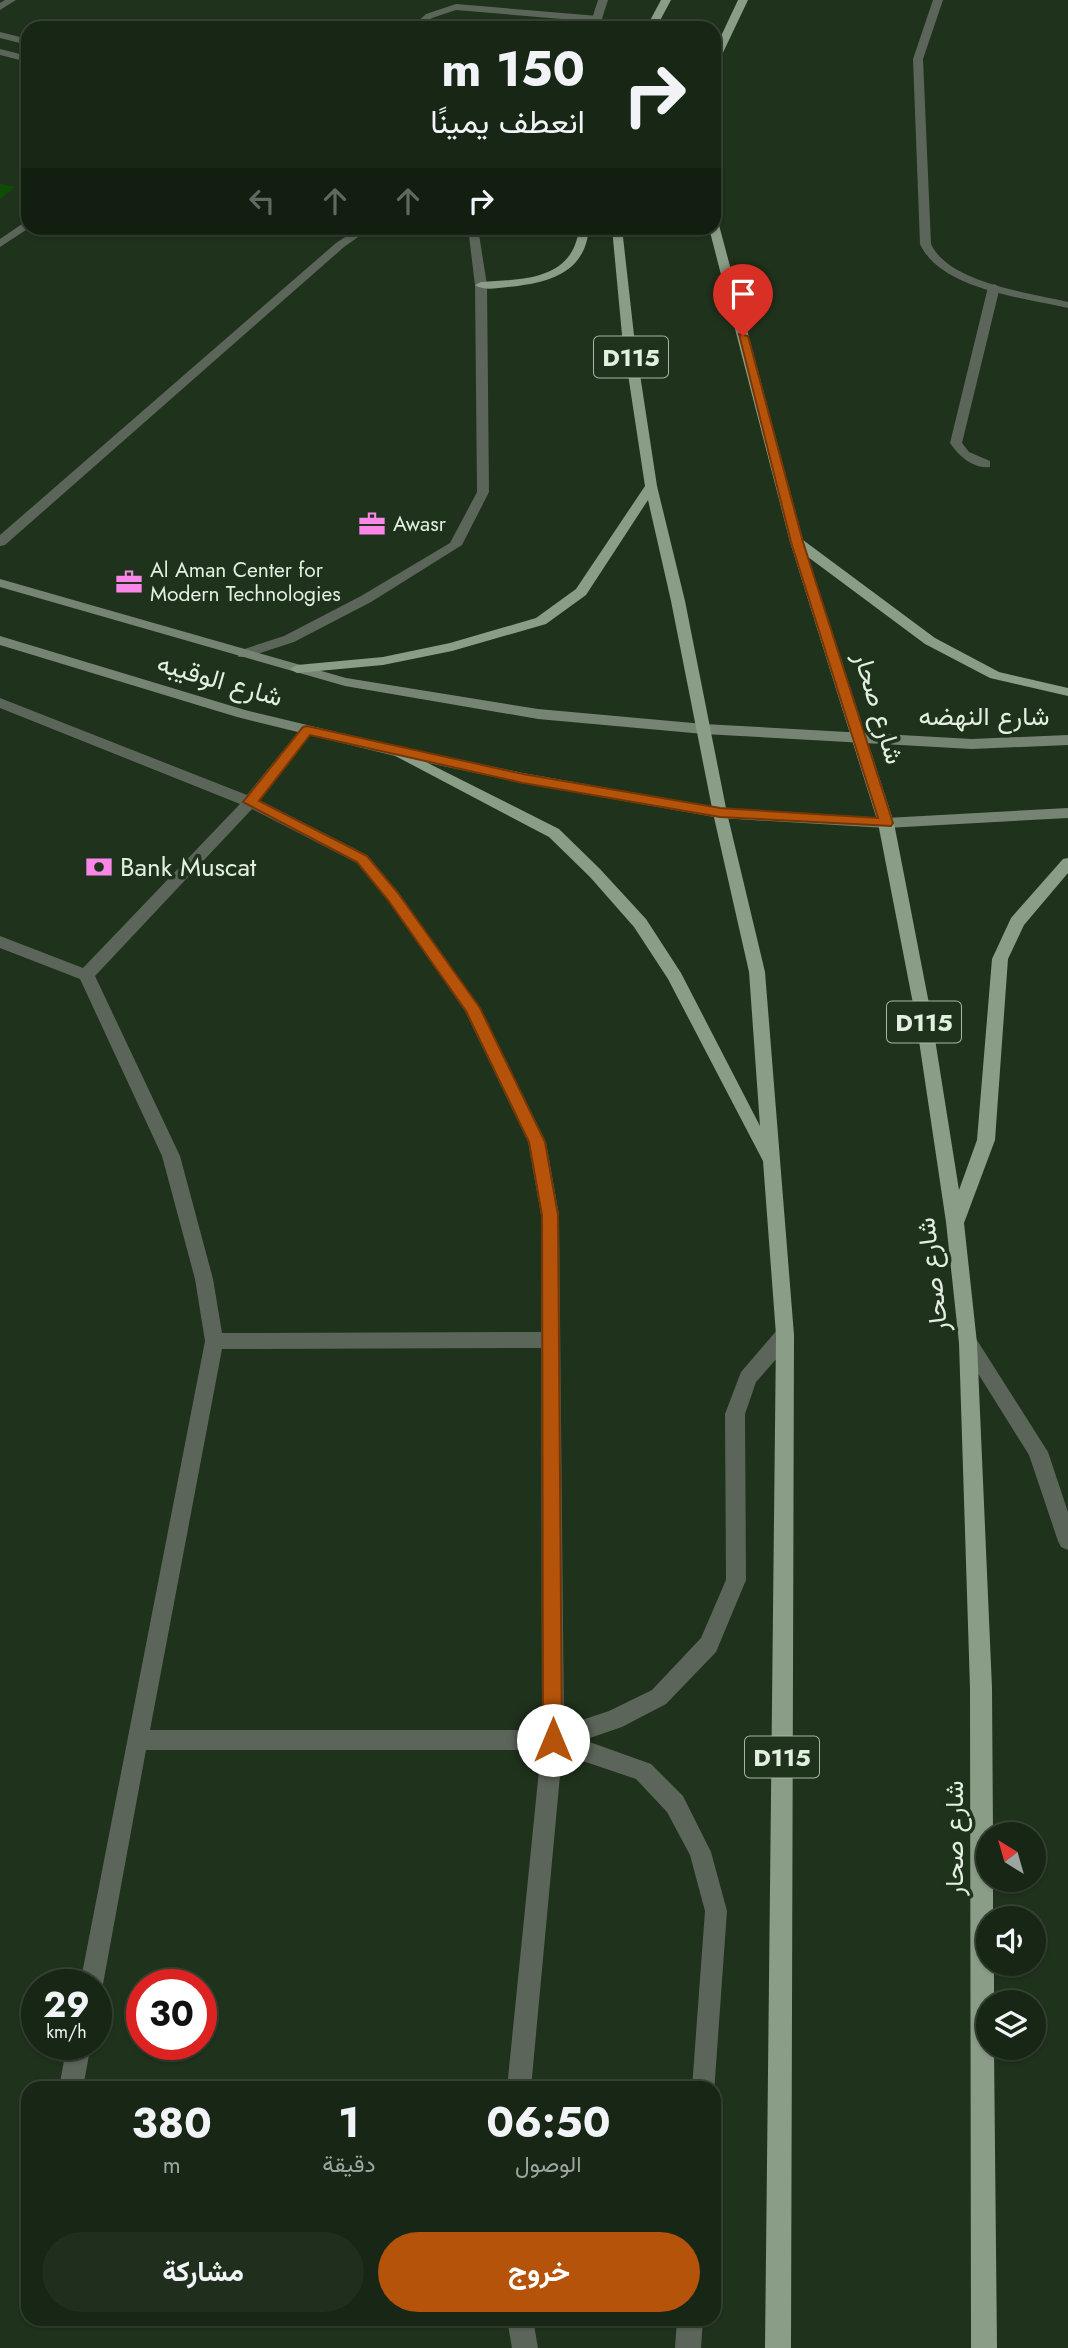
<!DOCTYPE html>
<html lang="ar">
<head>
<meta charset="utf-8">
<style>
  :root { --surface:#172615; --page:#202e1e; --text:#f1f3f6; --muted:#9ea5a0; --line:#364334; --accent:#b45309 }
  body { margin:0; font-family:Jost,Vazirmatn,sans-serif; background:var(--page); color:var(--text); direction:rtl; height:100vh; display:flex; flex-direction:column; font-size:26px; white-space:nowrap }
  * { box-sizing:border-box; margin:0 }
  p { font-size:23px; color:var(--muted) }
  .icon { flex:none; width:38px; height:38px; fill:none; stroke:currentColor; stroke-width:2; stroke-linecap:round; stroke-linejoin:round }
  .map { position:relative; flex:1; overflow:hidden; direction:ltr }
  .details { position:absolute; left:21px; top:2081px; width:700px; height:245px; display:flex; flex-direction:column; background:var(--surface); border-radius:21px; box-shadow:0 2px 5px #0004,0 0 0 2px var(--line); direction:rtl }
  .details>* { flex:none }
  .hud { position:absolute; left:21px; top:21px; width:700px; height:214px; border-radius:21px; box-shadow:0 2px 5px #0004,0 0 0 2px var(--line); direction:rtl; background:#172615; color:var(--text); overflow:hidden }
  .needle { width:46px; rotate:323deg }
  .controls { position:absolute; left:976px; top:1822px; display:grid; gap:14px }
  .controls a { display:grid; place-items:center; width:70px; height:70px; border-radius:50%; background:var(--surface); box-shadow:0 2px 5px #0004,0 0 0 2px var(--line); font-size:35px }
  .speed { position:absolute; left:21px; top:1969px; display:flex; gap:14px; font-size:35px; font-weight:700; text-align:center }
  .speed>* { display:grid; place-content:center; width:91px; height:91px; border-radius:50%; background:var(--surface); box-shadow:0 2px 5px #0004,0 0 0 2px var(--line); line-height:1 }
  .speed small { font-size:18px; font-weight:400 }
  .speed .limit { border:10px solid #d22; background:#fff; color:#111 }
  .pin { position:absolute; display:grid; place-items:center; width:60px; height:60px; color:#fff; margin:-72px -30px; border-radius:50% 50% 50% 0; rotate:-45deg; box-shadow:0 0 7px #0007 }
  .pin .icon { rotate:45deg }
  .me { position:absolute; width:77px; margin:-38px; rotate:0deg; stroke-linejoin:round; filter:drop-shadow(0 0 5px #0008) }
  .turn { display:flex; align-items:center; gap:24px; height:147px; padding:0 21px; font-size:32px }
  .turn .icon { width:91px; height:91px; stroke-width:2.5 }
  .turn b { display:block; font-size:49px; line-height:60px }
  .lanes { display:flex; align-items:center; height:66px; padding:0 21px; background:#0003; justify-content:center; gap:35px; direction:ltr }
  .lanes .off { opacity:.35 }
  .eta { display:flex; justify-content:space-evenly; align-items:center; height:119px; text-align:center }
  .eta b { font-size:42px; font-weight:700; line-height:49px }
  .button { display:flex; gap:14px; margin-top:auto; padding:14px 21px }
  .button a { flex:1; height:80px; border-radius:42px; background:var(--accent); color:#fff; font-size:28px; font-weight:700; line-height:80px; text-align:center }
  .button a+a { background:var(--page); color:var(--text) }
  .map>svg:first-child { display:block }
</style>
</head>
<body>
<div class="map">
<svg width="1068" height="2348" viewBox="0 0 1068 2348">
  <rect width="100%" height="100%" fill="#1f321c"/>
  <polygon fill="#114c04" points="0,184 15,187 0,199"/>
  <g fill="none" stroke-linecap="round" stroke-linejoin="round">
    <g fill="#5c655a" fill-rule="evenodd">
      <polygon points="5,0 16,0 0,10 0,3"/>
      <polygon points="456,4 598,16 603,19 598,22 456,10 432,18 421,28 411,28 426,14"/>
      <polygon points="0,32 28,39 28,45 0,38"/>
      <path d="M994 284 1000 287 962 443 969 452 990 461V467C973 469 959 456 950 443L988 287Z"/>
      <polygon points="968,1335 975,1337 1048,1452 1068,1512 1068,1550 1061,1547 1058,1541 1029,1455 959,1343 961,1337"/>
    </g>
    <g fill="#5c655a" fill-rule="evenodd">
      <polygon points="598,0 608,0 599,28 589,28"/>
      <path d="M933 0H943L923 59 931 244C949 283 1030 293 1068 302V308C1024 298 940 289 920 244L913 59Z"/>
      <polygon points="0,49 28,56 28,62 0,55"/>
      <polygon points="28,220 29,228 0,247 0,239"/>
      <polygon points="359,228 371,228 344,247 5,545 0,546 0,535 336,243"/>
      <polygon points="468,228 478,228 487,285 489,492 462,545 371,602 294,642 248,657 238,657 238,651 284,636 361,596 450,543 477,492 475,285"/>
      <path d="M0 698 247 795 302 727H312L314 730 312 733 259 800 367 855 398 892 480 1008 546 1142 559 1215 564 1726 609 1711 652 1690 701 1638 726 1580 725 1414 741 1372 778 1329 785 1327 792 1329 794 1335 792 1341 756 1382 745 1414 746 1580 716 1652 666 1704 622 1727 584 1740 651 1764 683 1796 711 1852 727 1911 714 2093V2088H692L705 1911 690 1855 667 1812 636 1779 562 1754 531 2088H507L541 1750H146L103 1984 96 1993V1984H80L205 1341 195 1279 162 1156 80 979 0 948V936L83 968 240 804 0 708ZM252 809 357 863 388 900 465 1011 528 1142 541 1215V1332L222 1333 213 1279 180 1156 95 976ZM541 1348 542 1730H150L222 1349Z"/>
      <polygon points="67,2044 91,2044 83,2088 59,2088"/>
      <polygon points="507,2319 533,2319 538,2348 512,2348"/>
      <polygon points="677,2319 703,2319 701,2348 675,2348"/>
    </g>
    <g fill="#768573" fill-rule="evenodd">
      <polygon points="0,579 346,678 538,709 704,724 972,739 1068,735 1068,745 972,749 704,734 538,719 345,686 0,587"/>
      <polygon points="0,636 245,710 391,745 523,773 720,808 886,818 1068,808 1068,818 886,828 720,818 523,783 391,755 237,717 0,645"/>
    </g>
    <g fill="#8a9d87" fill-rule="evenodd">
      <polygon points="661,0 671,0 656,28 646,28"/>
      <polygon points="738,0 748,0 719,61 714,64 714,51"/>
      <polygon points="714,222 719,225 803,540 935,638 999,672 1068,688 1068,696 990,678 925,644 808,557 894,823 931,1014 959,1190 977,1140 992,959 1011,918 1063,859 1068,858 1068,873 1024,925 1008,959 995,1140 964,1223 977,1343 992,1688 993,1834 989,1834 989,1880 993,1880 993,1918 989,1918 989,1964 994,1964 994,2002 989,2002 989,2048 994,2048 997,2348 971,2348 970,1688 959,1343 946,1222 915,1014 878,823 790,542 709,228 714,228"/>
      <path d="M579 228H589C585 274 548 283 508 287 497 288 483 291 475 285L481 282C523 279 573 281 579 228Z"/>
      <polygon points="612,228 622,228 634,335 657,486 685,601 727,813 765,972 794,1335 791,2348 765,2348 776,1335 763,1161 668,979 634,927 590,877 549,837 384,750 386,747 396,747 559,829 600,869 646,919 681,973 760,1126 749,972 713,813 671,601 648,500 586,595 546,624 452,651 383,665 297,673 290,669 297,665 383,657 450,643 536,618 576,589 645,486 622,335"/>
    </g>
  </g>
  <polygon fill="#b45309" stroke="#753606" stroke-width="2" points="739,334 748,336 803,542 893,823 891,826 720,817 523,783 310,735 259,801 367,856 398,893 480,1008 545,1142 558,1215 562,1740 560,1747 553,1750 546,1747 543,1740 542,1215 529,1142 466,1011 388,900 357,862 243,802 303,727 307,726 523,774 720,808 878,818 791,542"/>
  <defs>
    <symbol id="office-bare" viewBox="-9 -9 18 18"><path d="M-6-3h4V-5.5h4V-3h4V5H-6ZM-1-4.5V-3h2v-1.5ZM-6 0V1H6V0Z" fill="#fa87e8" stroke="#1f321c" stroke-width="2.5" paint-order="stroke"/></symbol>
    <symbol id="bank-bare" viewBox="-9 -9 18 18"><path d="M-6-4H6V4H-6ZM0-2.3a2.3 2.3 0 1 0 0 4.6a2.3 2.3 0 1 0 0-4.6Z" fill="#fa87e8" stroke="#1f321c" stroke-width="2.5" paint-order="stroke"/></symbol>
  </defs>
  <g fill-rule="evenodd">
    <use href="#office-bare" x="353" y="505" width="38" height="38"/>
    <use href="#office-bare" x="110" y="563" width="38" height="38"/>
    <use href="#bank-bare" x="80" y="848" width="38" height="38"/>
  </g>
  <g text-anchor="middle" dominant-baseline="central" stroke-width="7" stroke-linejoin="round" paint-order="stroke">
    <g font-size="21" fill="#e3efe1" stroke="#1f321c" text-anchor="start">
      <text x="393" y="524">Awasr</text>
      <text x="150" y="570">Al Aman Center for<tspan x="150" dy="24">Modern Technologies</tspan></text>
    </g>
    <g fill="#1f321c" stroke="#a8b6a6" stroke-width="2">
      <rect x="594" y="336.5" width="74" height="41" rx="5"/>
      <rect x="887" y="1001.5" width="74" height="41" rx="5"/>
      <rect x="745" y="1736.5" width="74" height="41" rx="5"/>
    </g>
    <g font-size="24" font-weight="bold" fill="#e3efe1">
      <text x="631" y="357">D115</text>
      <text x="924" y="1022">D115</text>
      <text x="782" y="1757">D115</text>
    </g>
    <g font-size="26" fill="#e3efe1" stroke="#1f321c">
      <text transform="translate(220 680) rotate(16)">شارع الوقيبه</text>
      <text transform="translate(879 708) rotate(73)">شارع صحار</text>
      <text x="984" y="716">شارع النهضه</text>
      <text transform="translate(932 1275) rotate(-97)">شارع صحار</text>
      <text transform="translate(954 1838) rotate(-90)">شارع صحار</text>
    </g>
    <g font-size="26" fill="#e3efe1" stroke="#1f321c" text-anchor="start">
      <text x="120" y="867">Bank Muscat</text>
    </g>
  </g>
</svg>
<div class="controls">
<a><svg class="needle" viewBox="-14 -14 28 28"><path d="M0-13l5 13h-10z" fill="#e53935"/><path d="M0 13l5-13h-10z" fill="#9ea5a0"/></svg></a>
<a><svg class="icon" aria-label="sound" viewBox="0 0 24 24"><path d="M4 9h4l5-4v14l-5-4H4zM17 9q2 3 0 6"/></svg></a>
<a><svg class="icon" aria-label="layers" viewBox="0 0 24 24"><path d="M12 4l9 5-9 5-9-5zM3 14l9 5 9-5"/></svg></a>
</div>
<div class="speed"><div>29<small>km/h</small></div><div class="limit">30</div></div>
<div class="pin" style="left:743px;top:336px;background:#d93025"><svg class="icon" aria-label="arrive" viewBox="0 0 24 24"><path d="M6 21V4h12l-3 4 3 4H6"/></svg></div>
<svg class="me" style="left:553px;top:1740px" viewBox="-20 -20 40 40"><circle r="19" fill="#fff"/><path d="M0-13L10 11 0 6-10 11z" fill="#b45309"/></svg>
<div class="hud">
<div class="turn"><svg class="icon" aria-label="right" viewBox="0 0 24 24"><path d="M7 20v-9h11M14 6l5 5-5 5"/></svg><div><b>150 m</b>انعطف يمينًا</div></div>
<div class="lanes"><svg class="icon off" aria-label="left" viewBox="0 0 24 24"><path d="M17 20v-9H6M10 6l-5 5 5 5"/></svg><svg class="icon off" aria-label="ahead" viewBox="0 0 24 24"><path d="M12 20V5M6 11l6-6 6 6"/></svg><svg class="icon off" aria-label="ahead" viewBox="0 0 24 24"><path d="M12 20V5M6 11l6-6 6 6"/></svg><svg class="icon" aria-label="right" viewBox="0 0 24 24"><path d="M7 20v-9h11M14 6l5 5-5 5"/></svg></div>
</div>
<section class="details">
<div class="eta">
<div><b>06:50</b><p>الوصول</p></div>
<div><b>1</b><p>دقيقة</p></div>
<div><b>380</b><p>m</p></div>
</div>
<div class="button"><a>خروج</a><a>مشاركة</a></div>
</section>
</div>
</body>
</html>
